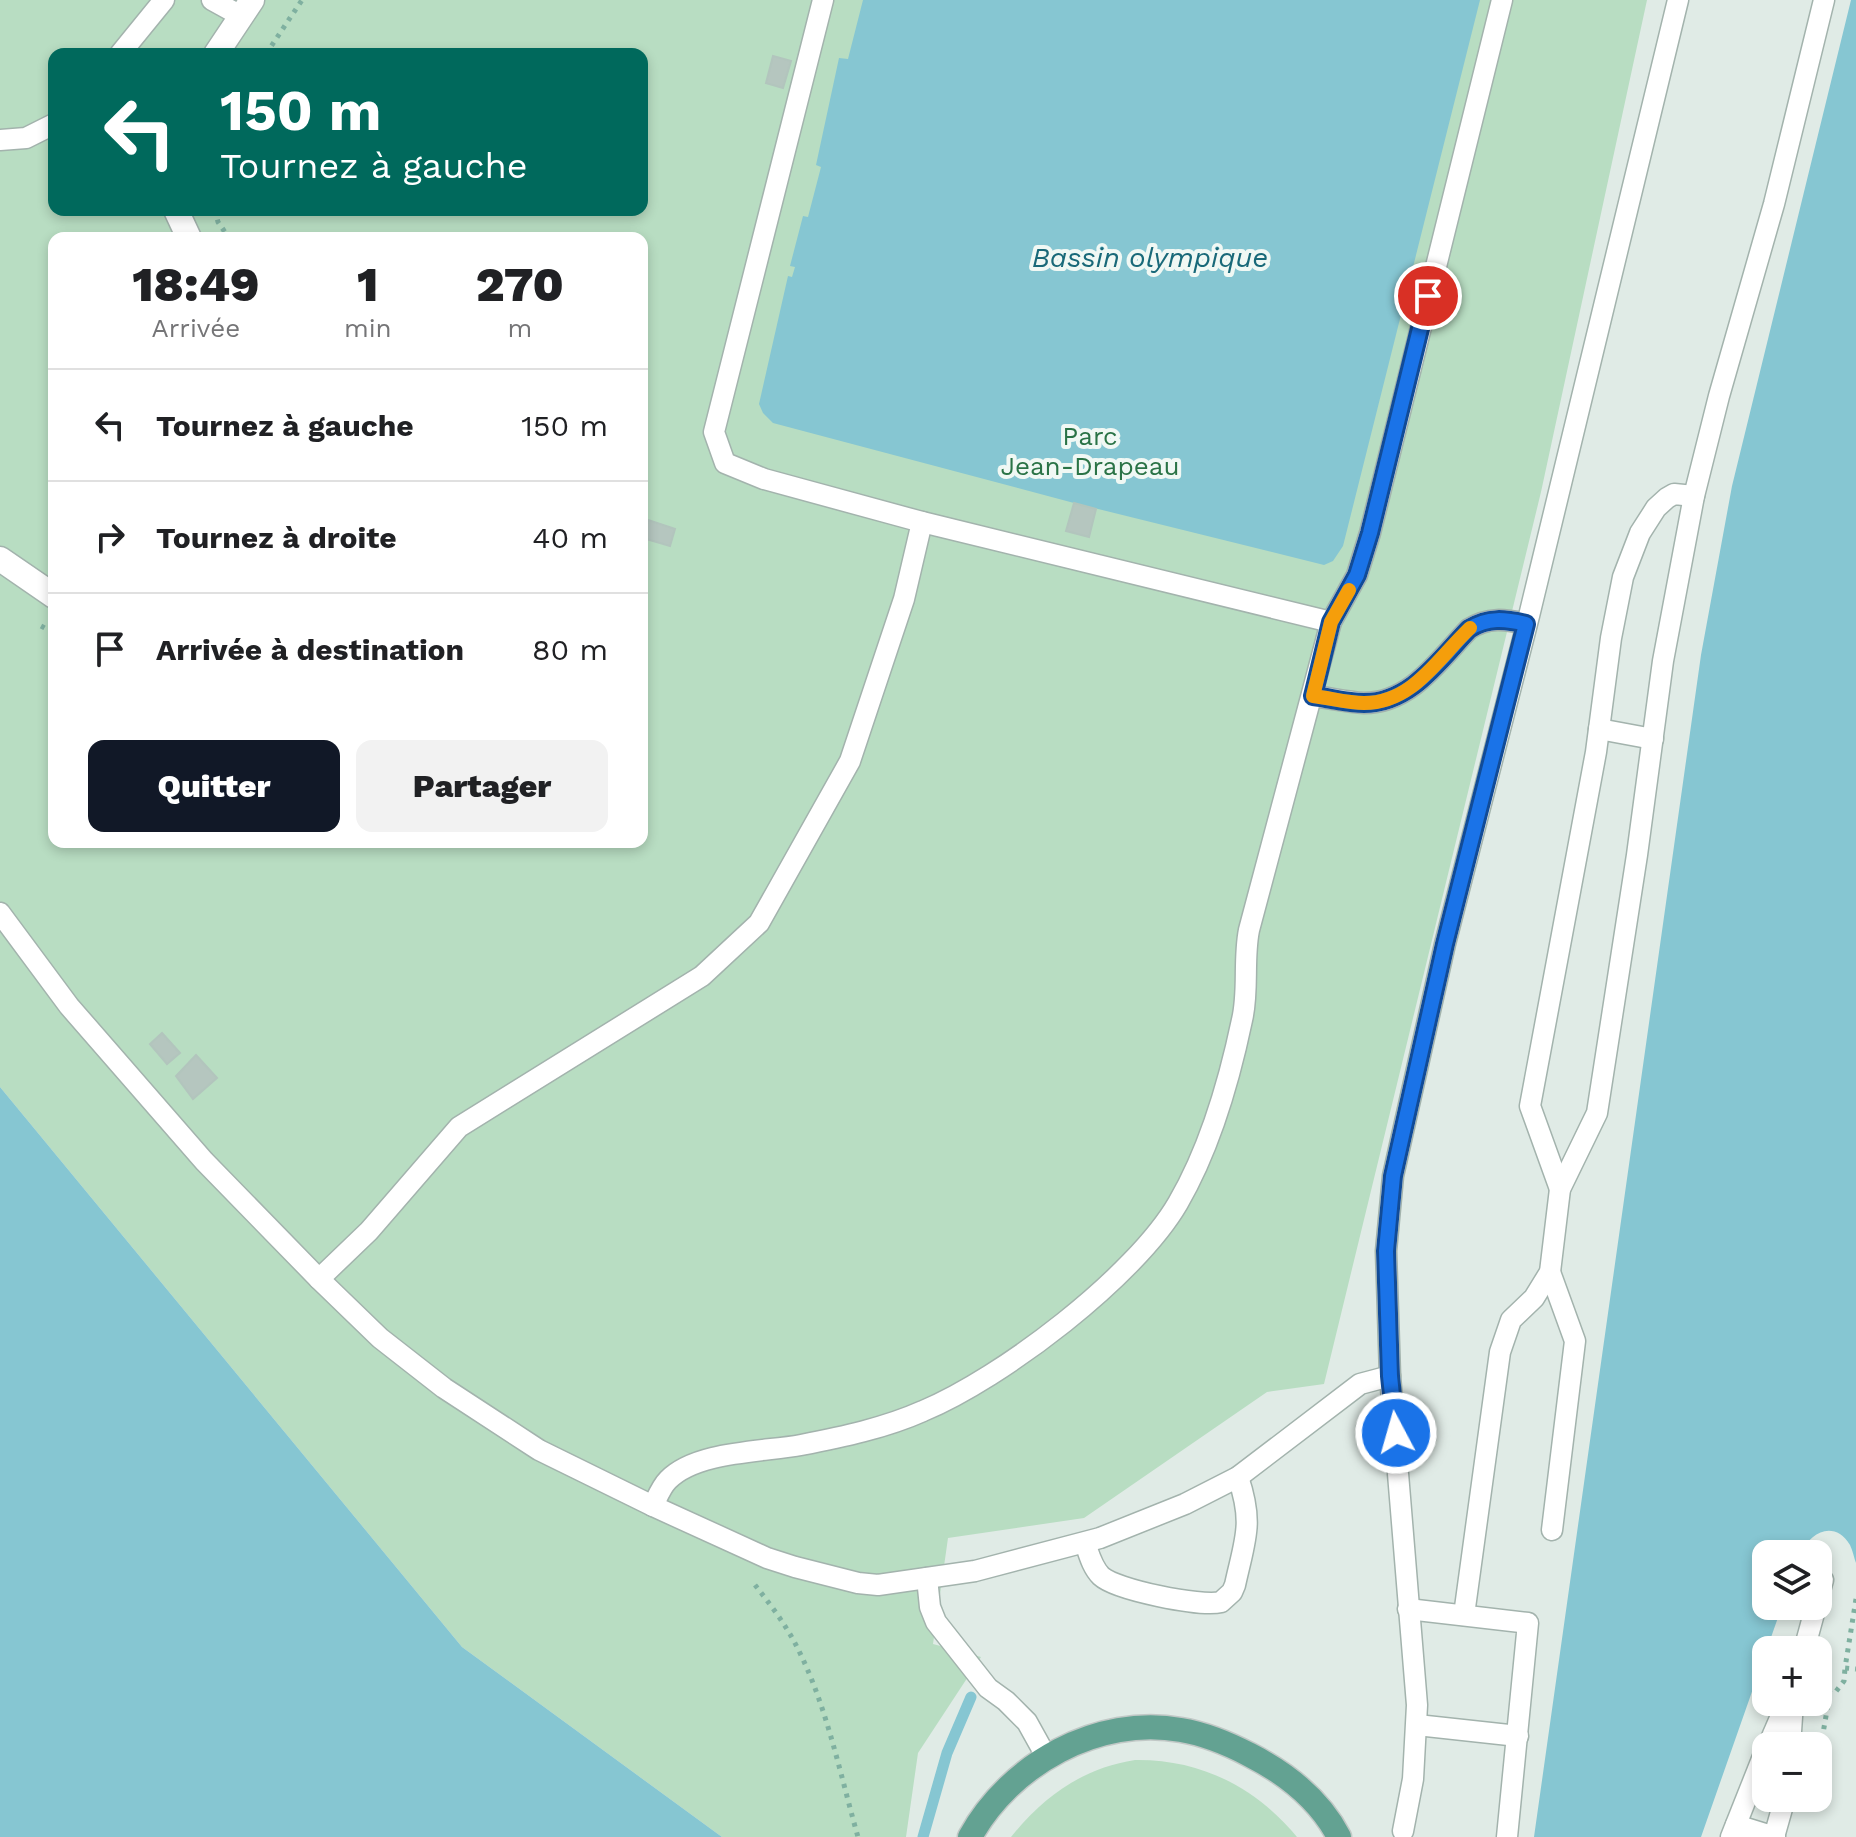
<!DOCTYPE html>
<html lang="fr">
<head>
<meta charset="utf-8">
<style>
  :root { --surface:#fff; --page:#f2f2f2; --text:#202124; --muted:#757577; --line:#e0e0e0; --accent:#111827 }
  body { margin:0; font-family:"Work Sans",sans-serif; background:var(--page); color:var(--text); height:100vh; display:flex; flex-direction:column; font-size:30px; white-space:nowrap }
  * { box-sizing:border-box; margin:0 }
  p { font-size:26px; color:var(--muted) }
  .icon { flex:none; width:44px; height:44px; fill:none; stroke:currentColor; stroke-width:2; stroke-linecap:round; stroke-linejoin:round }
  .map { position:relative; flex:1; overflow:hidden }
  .sheet { position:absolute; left:48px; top:232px; width:600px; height:616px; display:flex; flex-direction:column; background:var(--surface); border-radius:16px; box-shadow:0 4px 12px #0003 }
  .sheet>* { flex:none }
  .banner { position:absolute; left:48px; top:48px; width:600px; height:168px; border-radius:16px; box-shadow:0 4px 12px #0003; background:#00695c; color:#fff; overflow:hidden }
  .buttons { position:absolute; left:1752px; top:1540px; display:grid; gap:16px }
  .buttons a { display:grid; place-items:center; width:80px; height:80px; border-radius:16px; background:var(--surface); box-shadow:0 4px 12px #0003; font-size:40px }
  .pin { position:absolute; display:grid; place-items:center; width:68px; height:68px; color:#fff; margin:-34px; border:4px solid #fff; border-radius:50%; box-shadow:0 2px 8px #0007 }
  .me { position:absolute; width:88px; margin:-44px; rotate:354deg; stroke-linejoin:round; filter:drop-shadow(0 0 6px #0008) }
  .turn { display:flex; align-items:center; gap:28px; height:168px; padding:0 40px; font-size:36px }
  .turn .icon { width:104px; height:104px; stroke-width:2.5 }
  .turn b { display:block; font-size:56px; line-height:68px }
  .eta { display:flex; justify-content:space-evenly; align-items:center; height:136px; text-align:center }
  .eta b { font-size:48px; font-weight:800; line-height:56px }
  .action { display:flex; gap:16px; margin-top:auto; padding:16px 40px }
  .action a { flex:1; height:92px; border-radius:16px; background:var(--accent); color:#fff; font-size:32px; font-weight:800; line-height:92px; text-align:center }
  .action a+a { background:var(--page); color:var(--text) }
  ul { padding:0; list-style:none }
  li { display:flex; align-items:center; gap:24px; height:112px; padding:0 40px; border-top:2px solid var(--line) }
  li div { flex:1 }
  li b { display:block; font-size:30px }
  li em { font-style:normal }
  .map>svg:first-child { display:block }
</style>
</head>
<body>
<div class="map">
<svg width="1856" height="1837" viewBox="0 0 1856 1837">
  <rect width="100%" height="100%" fill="#e0ebe6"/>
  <g fill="#b8ddc2" fill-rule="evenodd">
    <path d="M0 0H1647L1541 492 1324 1384 1267 1392 1084 1518 948 1538 933 1644 981 1657 918 1753 906 1837H722L462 1647 0 1087ZM54 54H642V210H54ZM54 238H642V842H54Z"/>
    <path d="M1135 1760C1200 1759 1256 1787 1297 1837H1011C1044 1796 1083 1768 1135 1760Z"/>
  </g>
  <g fill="#86c6d2">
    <polygon points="863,0 1480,0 1343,546 1333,561 1324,565 1074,503 773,423 763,413 759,404 788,276 792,277 795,267 790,266 803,216 808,217 821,167 816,165 839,58 848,59"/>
    <path d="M1851 0H1856V1563C1854 1558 1853 1551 1850 1545 1835 1520 1810 1531 1801 1554H1766V1606H1782L1701 1837H1534L1701 655 1732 486Z"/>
    <polygon points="0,1087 462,1647 722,1837 0,1837"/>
  </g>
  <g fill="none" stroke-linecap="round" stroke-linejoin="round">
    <polyline stroke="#86c6d2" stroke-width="11" points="923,1837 947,1753 971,1697"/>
  </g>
  <g fill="#b5c6bf" stroke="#b2c5bd" stroke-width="2">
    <polygon points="773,56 791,61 783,88 766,83"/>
    <polygon points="1074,503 1096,509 1089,537 1066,531"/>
    <polygon points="648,520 675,529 670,546 643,538"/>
    <polygon points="162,1033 180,1053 167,1064 150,1044"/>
    <polygon points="196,1055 217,1078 193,1099 176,1076"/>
  </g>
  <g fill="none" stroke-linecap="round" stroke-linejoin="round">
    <defs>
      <g id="lane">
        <polyline points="212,0 241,16"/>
        <polyline points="823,0 714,432 725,463 764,479 922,522 1331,622 1357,575 1370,533 1502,0"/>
        <polyline points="120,54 164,0"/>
        <polyline points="0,140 26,138 54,124"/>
        <path d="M1313 696C1330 698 1347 702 1364 703 1411 703 1439 660 1469 629 1488 617 1505 619 1526 624"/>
        <polyline points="1599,729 1653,739"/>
        <polyline points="0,913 69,1006 204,1161 319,1279 380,1338 444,1388 539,1450 653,1506 767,1558 795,1567 858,1583 878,1585 975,1571 1100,1538 1185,1504 1238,1477 1360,1384 1390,1376"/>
        <polyline points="1560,1189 1530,1106 1596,752 1611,638 1623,577 1640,533 1656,508 1667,498 1674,494 1694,496"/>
        <polyline points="1550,1272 1575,1341 1552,1530"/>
        <polyline points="319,1279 369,1231 459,1127 702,976 759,923 850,761 904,599 922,522"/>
        <path d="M653 1506C657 1498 661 1487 668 1480 696 1451 763 1452 801 1445 842 1437 885 1428 923 1411 1002 1378 1135 1277 1178 1203 1210 1148 1229 1082 1242 1020 1249 991 1243 960 1249 930L1331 622"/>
        <path d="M1085 1543C1089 1554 1092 1567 1101 1576 1116 1590 1201 1607 1221 1602L1232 1592 1235 1585C1245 1539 1254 1524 1238 1477"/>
        <polyline points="927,1578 930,1607 936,1622 988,1688 1006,1701 1027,1722 1047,1758"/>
        <polyline points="1818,1598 1823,1580"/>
        <polyline points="1408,1609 1528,1623 1507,1837"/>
        <polyline points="1464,1615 1500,1352 1511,1320 1534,1298 1550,1272 1560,1189 1597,1113 1637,855 1663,661 1694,496 1719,396 1774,204 1824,0"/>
        <polyline points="1804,1650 1816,1606"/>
        <polyline points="1417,1725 1518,1736"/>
        <polyline points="1768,1746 1787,1702"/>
        <polyline points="1790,1746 1793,1702"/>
        <polyline points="1736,1825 1775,1837"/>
        <polyline points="1403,1831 1413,1779 1417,1705 1390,1376 1386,1251 1393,1176 1445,944 1529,616 1678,0"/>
        <polyline points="1731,1837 1766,1749"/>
        <polyline points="1774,1837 1785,1798"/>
      </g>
      <g id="street">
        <polyline points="216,54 252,0"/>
        <polyline points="176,210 189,238"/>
        <polyline points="0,559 54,596"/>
      </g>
      <path id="primary" d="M970 1837C1010 1764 1098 1715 1181 1730 1205 1734 1229 1744 1250 1755 1287 1774 1320 1800 1339 1837"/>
    </defs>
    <use href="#lane" stroke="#a3b3ad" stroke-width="23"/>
    <use href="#street" stroke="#a3b3ad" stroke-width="27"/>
    <use href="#primary" stroke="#c1c8c6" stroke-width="27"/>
    <g stroke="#7fb0a0" stroke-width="5" stroke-dasharray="4 6" stroke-linecap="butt">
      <polyline points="266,54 302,0"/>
      <polyline points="215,210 218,222 229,238"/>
      <polyline points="41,626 54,633"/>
      <path d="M755 1585C770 1604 786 1625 797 1647 827 1706 840 1774 858 1837"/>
      <polyline points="1856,1599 1845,1668 1856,1669"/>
      <polyline points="1818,1691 1834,1694 1844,1681 1845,1668"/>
      <polyline points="1822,1739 1830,1693"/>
    </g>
    <use href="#lane" stroke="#fff" stroke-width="20"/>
    <use href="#street" stroke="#fff" stroke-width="24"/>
    <use href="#primary" stroke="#63a292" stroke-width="24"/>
  </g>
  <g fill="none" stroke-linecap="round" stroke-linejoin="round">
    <defs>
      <path id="route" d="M1396 1433 1390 1376 1386 1251 1393 1176 1445 944 1526 624C1505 619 1488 617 1469 629 1439 660 1411 703 1364 703 1347 703 1330 698 1313 696L1331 622 1357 575 1370 533 1428 296"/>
    </defs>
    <use href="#route" stroke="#114b97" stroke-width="20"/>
    <use href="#route" stroke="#1a73e8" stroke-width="14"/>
    <path stroke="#f59e0b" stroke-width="14" d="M1349 590 1331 622 1313 696C1330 698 1348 703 1364 703 1413 703 1438 658 1470 628"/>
  </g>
  <g text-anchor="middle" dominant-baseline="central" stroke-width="8" stroke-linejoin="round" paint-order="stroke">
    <g font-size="26" fill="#2a7346" stroke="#f0f8f4">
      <text x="1090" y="436">Parc<tspan x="1090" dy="30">Jean-Drapeau</tspan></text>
    </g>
    <g font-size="28" font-style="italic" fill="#196979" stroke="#f0f8f4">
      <text x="1150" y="257">Bassin olympique</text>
    </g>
  </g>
</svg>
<div class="buttons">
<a><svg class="icon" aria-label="layers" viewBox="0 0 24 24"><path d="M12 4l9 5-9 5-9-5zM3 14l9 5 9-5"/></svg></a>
<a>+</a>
<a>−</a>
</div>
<div class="pin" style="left:1428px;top:296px;background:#d93025"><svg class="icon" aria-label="arrive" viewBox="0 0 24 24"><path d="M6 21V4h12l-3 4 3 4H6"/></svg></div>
<svg class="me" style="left:1396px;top:1433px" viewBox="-20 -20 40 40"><circle r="17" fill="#1a73e8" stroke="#fff" stroke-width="3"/><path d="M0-11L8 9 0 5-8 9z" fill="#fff"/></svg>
<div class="banner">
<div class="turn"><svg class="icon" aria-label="left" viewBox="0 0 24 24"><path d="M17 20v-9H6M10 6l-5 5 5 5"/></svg><div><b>150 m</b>Tournez à gauche</div></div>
</div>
<section class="sheet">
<div class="eta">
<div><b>18:49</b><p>Arrivée</p></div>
<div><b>1</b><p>min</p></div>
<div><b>270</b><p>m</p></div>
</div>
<ul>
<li><svg class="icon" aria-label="left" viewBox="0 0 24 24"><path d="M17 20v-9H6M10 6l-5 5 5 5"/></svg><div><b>Tournez à gauche</b></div><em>150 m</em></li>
<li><svg class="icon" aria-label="right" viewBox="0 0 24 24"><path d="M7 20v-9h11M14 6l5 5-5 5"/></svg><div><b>Tournez à droite</b></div><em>40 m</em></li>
<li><svg class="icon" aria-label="arrive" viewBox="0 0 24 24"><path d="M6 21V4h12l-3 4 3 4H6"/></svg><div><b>Arrivée à destination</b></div><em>80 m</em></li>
</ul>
<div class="action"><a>Quitter</a><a>Partager</a></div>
</section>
</div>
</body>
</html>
